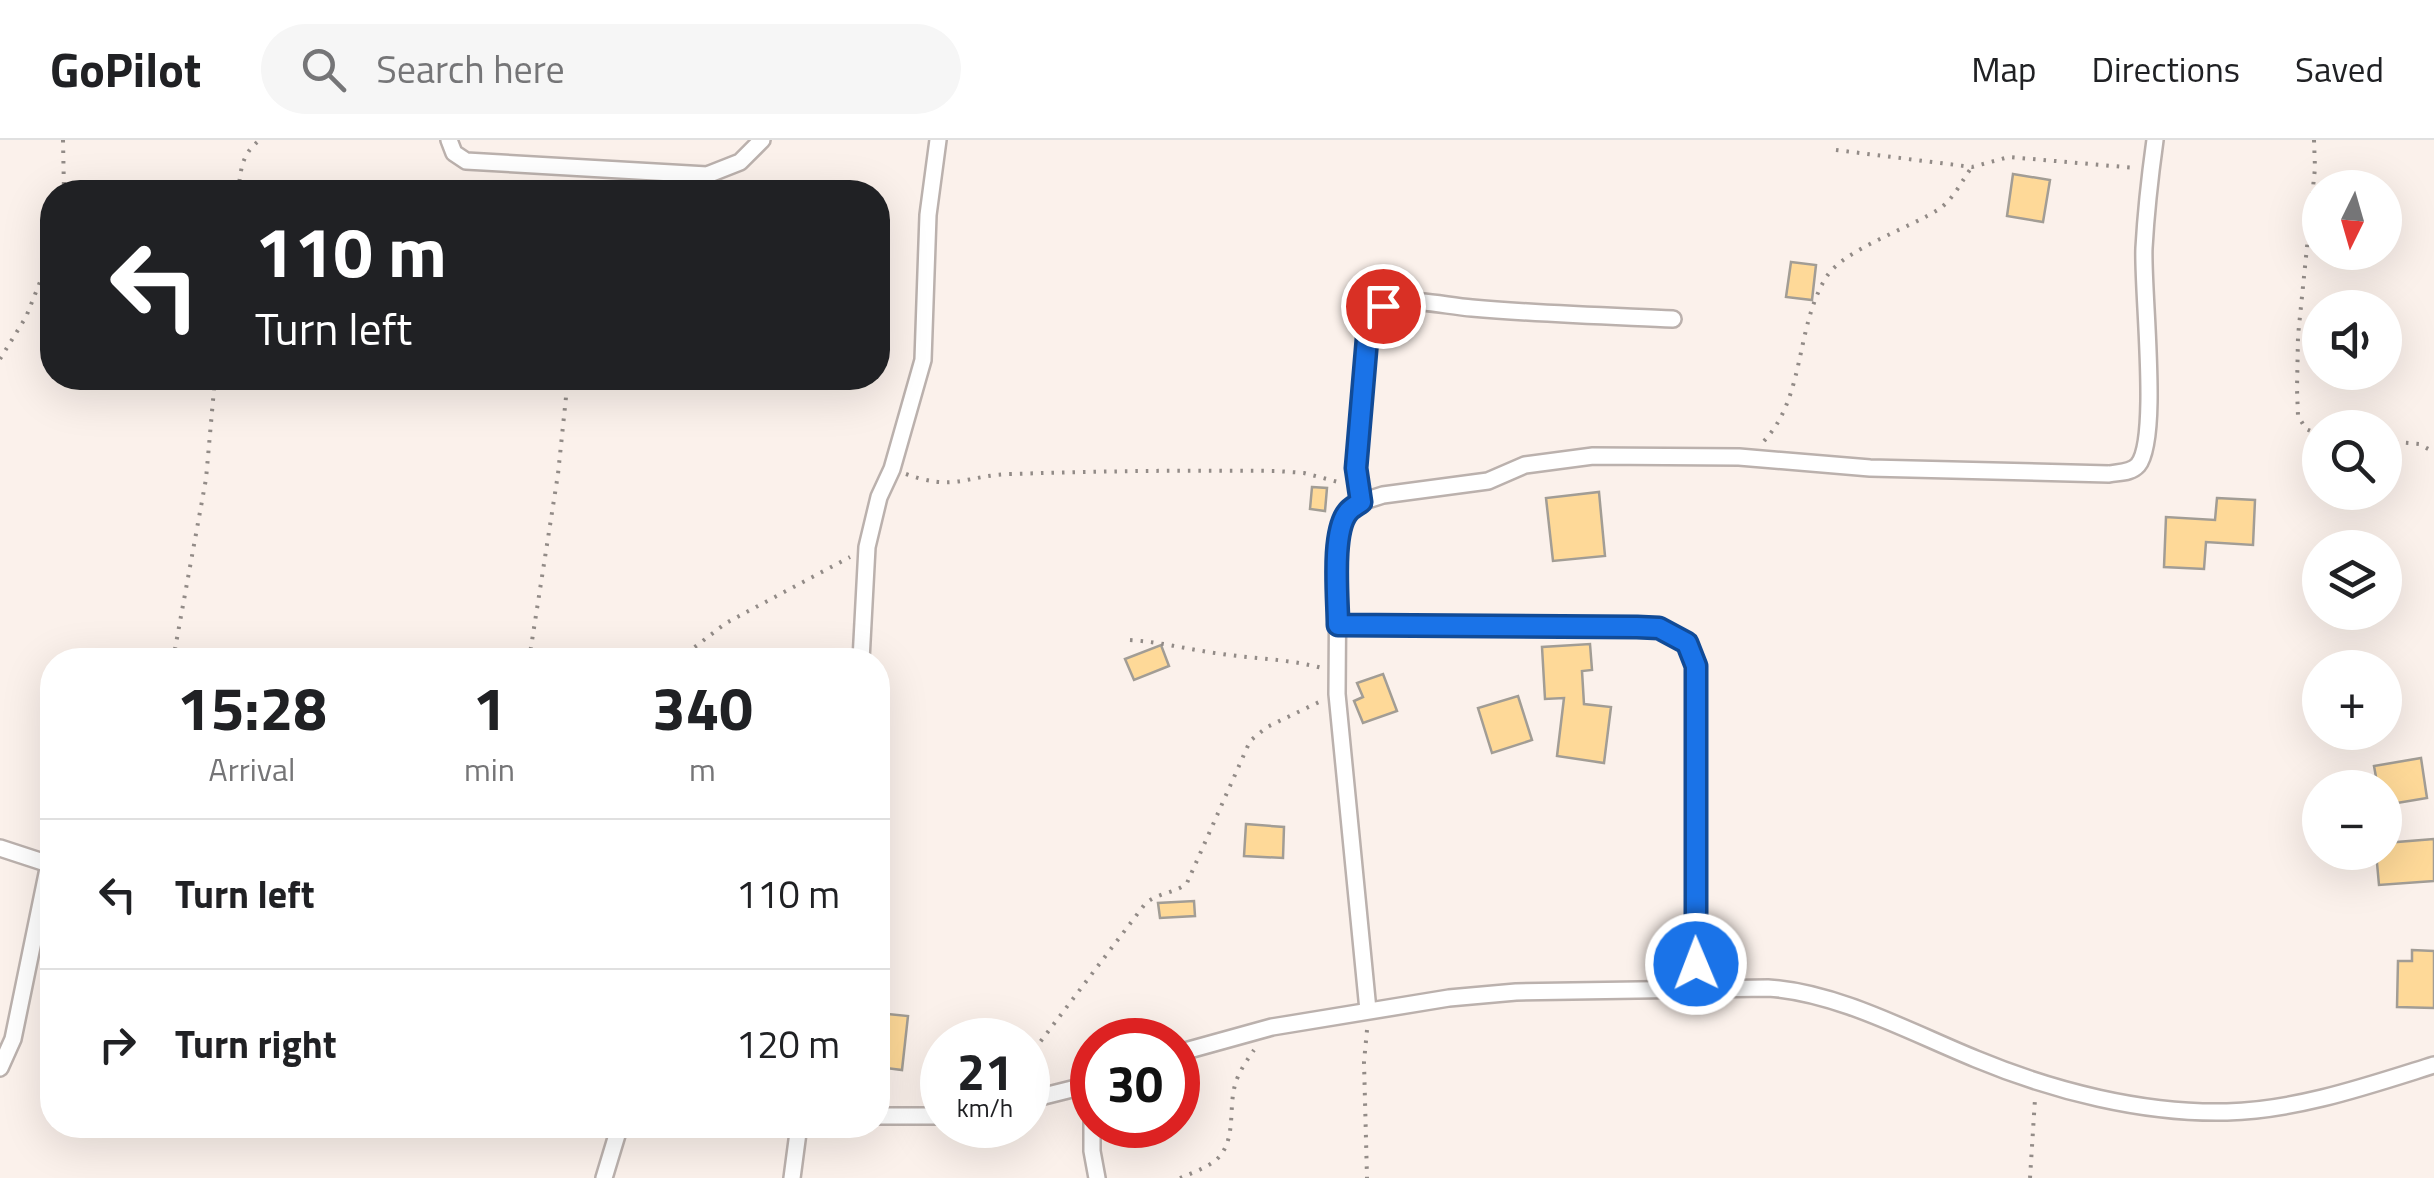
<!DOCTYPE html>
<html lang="en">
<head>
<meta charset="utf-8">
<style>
  :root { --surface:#fff; --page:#f6f6f6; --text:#202124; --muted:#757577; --line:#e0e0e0 }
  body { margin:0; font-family:"Titillium Web",sans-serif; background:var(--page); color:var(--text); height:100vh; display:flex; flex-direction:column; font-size:38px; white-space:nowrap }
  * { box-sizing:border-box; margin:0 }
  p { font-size:32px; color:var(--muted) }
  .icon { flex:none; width:55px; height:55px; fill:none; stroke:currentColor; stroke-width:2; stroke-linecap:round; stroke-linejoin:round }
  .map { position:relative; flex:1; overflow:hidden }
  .sheet { position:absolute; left:40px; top:508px; width:850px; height:490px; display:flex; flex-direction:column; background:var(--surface); border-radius:40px; box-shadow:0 10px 40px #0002 }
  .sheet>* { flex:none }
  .hud { position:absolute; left:40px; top:40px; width:850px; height:210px; border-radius:40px; box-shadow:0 10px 40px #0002; background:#202124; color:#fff; overflow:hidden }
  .needle { width:65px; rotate:185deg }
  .tools { position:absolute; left:2302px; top:30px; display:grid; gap:20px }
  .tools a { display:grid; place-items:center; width:100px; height:100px; border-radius:50%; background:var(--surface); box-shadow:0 10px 40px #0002; font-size:50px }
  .speed { position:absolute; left:920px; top:878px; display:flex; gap:20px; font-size:50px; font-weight:700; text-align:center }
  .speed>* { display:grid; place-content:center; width:130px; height:130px; border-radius:50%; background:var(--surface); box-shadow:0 10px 40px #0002; line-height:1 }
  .speed small { font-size:25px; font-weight:400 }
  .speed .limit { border:15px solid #d22; background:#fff; color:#111 }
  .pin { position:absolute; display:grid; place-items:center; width:85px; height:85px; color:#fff; margin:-42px; border:5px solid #fff; border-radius:50%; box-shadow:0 2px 10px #0007 }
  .me { position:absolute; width:110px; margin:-55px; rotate:359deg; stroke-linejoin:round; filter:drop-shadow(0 0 8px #0008) }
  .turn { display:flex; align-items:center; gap:35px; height:210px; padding:0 50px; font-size:45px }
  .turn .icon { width:130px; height:130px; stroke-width:2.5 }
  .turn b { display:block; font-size:70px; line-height:85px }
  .eta { display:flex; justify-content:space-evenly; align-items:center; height:170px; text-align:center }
  .eta b { font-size:60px; font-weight:700; line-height:70px }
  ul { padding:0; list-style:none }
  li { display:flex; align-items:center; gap:30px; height:150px; padding:0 50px; border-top:2px solid var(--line) }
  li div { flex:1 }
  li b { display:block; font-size:38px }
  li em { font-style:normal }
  header { display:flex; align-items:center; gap:60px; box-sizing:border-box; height:140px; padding:0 50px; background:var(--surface); border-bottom:2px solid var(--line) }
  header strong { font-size:48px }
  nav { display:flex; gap:55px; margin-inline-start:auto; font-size:35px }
  .search { width:700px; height:90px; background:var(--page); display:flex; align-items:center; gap:25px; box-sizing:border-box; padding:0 35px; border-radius:55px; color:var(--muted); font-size:38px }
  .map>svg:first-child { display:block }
</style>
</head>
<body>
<header>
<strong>GoPilot</strong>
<div class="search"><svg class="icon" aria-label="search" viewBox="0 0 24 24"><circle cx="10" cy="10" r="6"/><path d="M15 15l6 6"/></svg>Search here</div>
<nav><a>Map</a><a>Directions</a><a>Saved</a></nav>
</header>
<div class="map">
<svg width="2434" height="1038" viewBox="0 0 2434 1038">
  <rect width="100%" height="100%" fill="#fbf1eb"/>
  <g fill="#fed998" stroke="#a29d95" stroke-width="2.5">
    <polygon points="2013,34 2050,40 2043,82 2007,76"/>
    <polygon points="1791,122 1816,125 1812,160 1786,157"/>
    <polygon points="1312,347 1327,348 1325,371 1310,369"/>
    <polygon points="1599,352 1605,416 1553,421 1546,358"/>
    <polygon points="2217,358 2255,360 2253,405 2206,402 2204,429 2164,427 2166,377 2215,380"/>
    <polygon points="1590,504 1592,530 1582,531 1584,564 1611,567 1604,623 1557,616 1564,558 1545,559 1542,507"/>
    <polygon points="1161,505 1169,526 1134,540 1125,519"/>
    <polygon points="1383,534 1397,571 1363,583 1354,561 1363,557 1357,543"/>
    <polygon points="1518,556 1532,600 1492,613 1478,568"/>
    <polygon points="2421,618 2427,658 2385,665 2385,648 2378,648 2374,626"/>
    <polygon points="1246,684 1284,687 1283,718 1244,716"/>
    <polygon points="2434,699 2434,741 2379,745 2376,712 2385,712 2385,703"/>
    <polygon points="1194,761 1195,776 1160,778 1158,763"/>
    <polygon points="2412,810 2434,811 2434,868 2397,867 2398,821 2412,821"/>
    <polygon points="878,873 908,876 902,930 878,927"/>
  </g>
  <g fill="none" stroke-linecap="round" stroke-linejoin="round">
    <defs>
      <g id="street">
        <polyline points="449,0 454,13 466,21 707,35 740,22 762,0"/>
        <path d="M1361 362 1356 328 1368 187C1374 175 1380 164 1395 162 1420 159 1447 166 1472 168 1538 174 1606 176 1673 179"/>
        <polyline points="1338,485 1637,487 1659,488 1687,503 1696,525 1698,849"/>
        <polyline points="861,520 867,407 879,357 892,329 923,220 928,75 938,0"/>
        <polyline points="0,708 52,725"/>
        <path d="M1368 870 1337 554 1338 413 1342 384 1348 372 1361 362 1383 355 1488 341 1525 325 1593 316 1739 317 1870 328 2109 334C2119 332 2131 333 2138 325 2160 298 2142 150 2144 108 2146 72 2150 36 2155 0"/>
        <path d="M1178 913 1272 887 1449 858 1516 852 1768 848C1837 852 1912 893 1976 919 2053 951 2143 974 2227 972 2298 970 2367 946 2434 925"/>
        <polyline points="0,928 13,899 49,724"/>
        <polyline points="1092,950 1092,1011 1097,1038"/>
        <polyline points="1028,960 1092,944"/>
        <polyline points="878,976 942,976"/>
        <polyline points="604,1038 620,985"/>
        <polyline points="792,1038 799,985"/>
      </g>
    </defs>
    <use href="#street" stroke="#bbb1ad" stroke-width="20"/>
    <g stroke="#928b87" stroke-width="4" stroke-dasharray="2.5 8" stroke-linecap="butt">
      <polyline points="63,0 64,52"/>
      <polyline points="2314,0 2315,28 2298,196 2297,249 2298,276 2306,289 2320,295"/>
      <polyline points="1836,10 1972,27 2009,17 2136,28"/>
      <path d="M238 52C241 30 241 14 260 0"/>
      <polyline points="0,219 26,177 52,112"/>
      <path d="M1764 301C1806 256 1795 186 1827 136 1845 109 1910 88 1939 69 1954 59 1962 40 1972 27"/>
      <polyline points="2385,301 2419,304 2434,312"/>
      <path d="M906 334C955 352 966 335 1012 334 1101 331 1189 330 1277 331L1304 333 1342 343"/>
      <path d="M1130 500C1162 502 1190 510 1222 514 1256 519 1289 519 1322 528"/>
      <polyline points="173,520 206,339 215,238"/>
      <polyline points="529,520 558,334 568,238"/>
      <polyline points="678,520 726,483 850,417"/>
      <polyline points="1367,890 1364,922 1367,1038"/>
      <path d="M1028 918 1145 764C1158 752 1177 753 1187 743L1250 601 1267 587 1319 562"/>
      <path d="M1180 1038C1192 1033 1206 1028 1216 1020 1237 1001 1228 970 1235 945 1238 933 1247 920 1254 910"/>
      <polyline points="2030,1038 2035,959"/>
    </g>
    <use href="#street" stroke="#fff" stroke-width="15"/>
  </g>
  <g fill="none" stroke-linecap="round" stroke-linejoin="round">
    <defs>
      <path id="route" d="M1383 166 1375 172 1368 187 1356 328 1361 362C1357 365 1351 368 1348 372 1331 392 1338 459 1338 485L1637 487 1659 488 1687 503 1696 526V824"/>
    </defs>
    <use href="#route" stroke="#114b97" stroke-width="25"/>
    <use href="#route" stroke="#1a73e8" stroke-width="18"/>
  </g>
</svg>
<div class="tools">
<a><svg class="needle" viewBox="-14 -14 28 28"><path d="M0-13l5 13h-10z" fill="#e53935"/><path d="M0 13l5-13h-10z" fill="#757577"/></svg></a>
<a><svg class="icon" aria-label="sound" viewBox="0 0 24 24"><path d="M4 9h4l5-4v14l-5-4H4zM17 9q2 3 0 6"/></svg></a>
<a><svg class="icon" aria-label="search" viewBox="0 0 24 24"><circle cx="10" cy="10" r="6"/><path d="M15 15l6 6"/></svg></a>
<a><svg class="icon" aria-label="layers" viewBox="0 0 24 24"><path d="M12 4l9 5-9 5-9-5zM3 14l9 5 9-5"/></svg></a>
<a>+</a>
<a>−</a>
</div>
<div class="speed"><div>21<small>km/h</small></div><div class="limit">30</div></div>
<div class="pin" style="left:1383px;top:166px;background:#d93025"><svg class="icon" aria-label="arrive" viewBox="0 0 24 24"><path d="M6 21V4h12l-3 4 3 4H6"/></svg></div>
<svg class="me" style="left:1696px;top:824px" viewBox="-20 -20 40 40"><circle r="17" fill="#1a73e8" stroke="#fff" stroke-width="3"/><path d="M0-11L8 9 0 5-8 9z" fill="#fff"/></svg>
<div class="hud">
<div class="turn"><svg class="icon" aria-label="left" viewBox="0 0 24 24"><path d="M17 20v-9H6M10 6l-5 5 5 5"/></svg><div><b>110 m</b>Turn left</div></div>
</div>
<section class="sheet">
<div class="eta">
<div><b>15:28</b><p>Arrival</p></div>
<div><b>1</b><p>min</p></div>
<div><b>340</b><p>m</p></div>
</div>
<ul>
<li><svg class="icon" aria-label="left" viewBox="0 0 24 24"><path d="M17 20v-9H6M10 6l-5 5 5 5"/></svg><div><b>Turn left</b></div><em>110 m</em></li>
<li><svg class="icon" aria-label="right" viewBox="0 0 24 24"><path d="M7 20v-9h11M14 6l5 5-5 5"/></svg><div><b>Turn right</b></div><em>120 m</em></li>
</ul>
</section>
</div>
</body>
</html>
